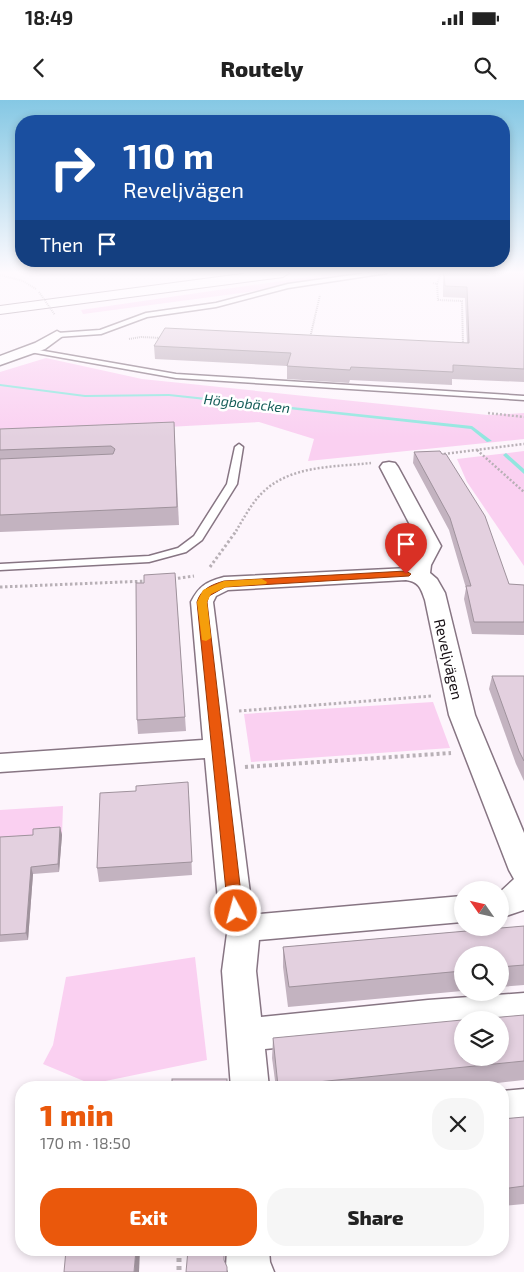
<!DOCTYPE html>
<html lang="en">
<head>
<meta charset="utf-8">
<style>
  :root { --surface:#fff; --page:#f6f6f6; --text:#222; --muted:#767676; --accent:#ea580c }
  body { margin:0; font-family:"Exo 2",sans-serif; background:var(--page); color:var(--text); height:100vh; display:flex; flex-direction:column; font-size:19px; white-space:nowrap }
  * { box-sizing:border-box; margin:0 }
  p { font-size:16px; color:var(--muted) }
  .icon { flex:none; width:28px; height:28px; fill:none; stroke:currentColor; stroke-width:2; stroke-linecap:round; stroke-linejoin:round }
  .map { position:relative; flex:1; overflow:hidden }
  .details { position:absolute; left:15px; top:981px; width:494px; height:175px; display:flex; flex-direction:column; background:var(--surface); border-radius:20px; box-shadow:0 2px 8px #0003 }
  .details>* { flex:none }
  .banner { position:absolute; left:15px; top:15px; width:495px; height:152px; border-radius:20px; box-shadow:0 2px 8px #0003; background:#1a4fa0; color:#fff; overflow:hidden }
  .needle { width:32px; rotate:304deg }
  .controls { position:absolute; left:454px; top:781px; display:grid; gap:10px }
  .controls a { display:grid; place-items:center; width:55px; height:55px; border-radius:50%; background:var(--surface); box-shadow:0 2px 8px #0003; font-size:25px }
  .pin { position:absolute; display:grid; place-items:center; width:42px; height:42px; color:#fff; margin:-51px -21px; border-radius:50% 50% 50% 0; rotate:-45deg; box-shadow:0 0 5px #0007 }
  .pin .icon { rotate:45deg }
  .me { position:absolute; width:55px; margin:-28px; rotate:353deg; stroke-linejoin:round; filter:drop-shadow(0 0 4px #0008) }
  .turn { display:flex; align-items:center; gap:18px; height:105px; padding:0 25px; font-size:22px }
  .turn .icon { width:65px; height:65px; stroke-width:2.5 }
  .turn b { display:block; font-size:35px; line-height:42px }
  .then { display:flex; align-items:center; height:48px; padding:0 25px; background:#0003; gap:10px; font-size:19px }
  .round { display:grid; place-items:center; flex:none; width:52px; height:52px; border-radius:20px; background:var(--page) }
  .headline { display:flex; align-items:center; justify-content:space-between; height:85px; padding:0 25px }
  h1 { font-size:30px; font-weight:800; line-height:38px; color:var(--accent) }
  .primary-button { display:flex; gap:10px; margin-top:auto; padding:10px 25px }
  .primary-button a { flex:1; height:58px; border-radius:20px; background:var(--accent); color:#fff; font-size:20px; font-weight:800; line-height:58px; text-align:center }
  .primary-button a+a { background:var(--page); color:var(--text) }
  .status { display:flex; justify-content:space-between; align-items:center; height:35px; padding:0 25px; background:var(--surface); direction:ltr }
  .status svg { height:14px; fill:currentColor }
  header { display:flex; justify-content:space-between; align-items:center; height:65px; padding:0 25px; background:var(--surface); font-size:22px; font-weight:800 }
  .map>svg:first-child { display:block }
</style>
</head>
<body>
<div class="status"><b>18:49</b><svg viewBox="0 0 49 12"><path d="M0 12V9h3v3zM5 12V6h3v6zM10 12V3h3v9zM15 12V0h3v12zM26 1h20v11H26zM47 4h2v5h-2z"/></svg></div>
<header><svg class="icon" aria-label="back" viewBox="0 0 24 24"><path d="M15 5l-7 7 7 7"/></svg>Routely<svg class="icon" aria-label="search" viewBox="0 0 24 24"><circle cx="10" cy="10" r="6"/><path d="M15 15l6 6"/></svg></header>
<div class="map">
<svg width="524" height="1172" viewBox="0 0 524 1172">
  <rect width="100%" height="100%" fill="#fdf5fc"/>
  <g fill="#fad0f1">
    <polygon points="336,173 391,173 83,214 81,210"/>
    <polygon points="46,258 142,279 488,315 524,313 524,339 308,361 314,339 259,322 0,336 0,272"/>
    <polygon points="524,351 524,466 467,382 457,359"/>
    <polygon points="433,602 450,648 251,662 244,614"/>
    <polygon points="63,706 62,735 35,737 0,745 0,710"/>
    <polygon points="195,857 207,960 91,984 43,964 53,945 66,877"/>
  </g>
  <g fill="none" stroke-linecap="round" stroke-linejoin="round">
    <g fill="#91e6df" fill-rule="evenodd">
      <polygon points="0,284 85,295 169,294 472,326 492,341 487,342 471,329 169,296 85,297 0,286"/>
      <polygon points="506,353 524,369 524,374 504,356 503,355"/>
    </g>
    <defs>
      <g id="lane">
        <polygon points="367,173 387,173 288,188 216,207 147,217 101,234 57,237 54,235 57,233 100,230 146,213 216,203 288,184"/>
        <polygon points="27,248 176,274 524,296 524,300 176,278 30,252 27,252"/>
        <polygon points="239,344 243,347 237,384 202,440 186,452 149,462 0,470 0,464 149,456 178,448 194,436 227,384 235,347"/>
      </g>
      <g id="street">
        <polygon points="57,231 64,235 45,249 0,265 0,256 35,243"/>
        <path d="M389 362 395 363 398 367 441 446 431 465 430 473 437 479 445 493 475 615 524 733V810L500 818V792L514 779 509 770 449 615 425 500C421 488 419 482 406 480L228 490 216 496 213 502 252 809 256 813 260 814 462 796V822L259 840 256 871 261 917 428 900 524 893V925L500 926V920H462V929L265 949 269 988H231L222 871 228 826 219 811 205 658 0 672V654L203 640 191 502C199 486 206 482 224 477L409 468 421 446 380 367 383 363Z"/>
        <polygon points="524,989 524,1025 502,1028 502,991"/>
        <polygon points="227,1150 269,1150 270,1162 274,1172 228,1172 226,1167"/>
      </g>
      <polygon id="highway" points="249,173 289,173 283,177 0,214 0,206"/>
    </defs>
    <use href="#lane" stroke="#877583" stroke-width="3"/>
    <use href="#street" stroke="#877583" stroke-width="3"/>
    <use href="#highway" stroke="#877583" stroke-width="2"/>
    <g stroke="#b8b0b6" stroke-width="2" stroke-dasharray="1 1" stroke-linecap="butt">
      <polyline points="0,175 23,181 36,189"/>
      <polyline points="433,183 437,184 438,200 462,201 463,246"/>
      <polyline points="437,184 441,173"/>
      <polyline points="310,238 320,195"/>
      <polyline points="129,239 141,237 163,238"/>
    </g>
    <g stroke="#b8b0b6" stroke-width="2.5" stroke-dasharray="2 2" stroke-linecap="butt">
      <polyline points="488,313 524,317"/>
      <polyline points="477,350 524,392"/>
      <polyline points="444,354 524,344"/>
      <path d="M236 431C244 418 251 404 262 393 290 365 335 367 371 363"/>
    </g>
    <g stroke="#b8b0b6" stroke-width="3" stroke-dasharray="2.5 2.5" stroke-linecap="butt">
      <polyline points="210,467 237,430"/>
      <polyline points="173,479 194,476"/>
      <polyline points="0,487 147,481"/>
      <polyline points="239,611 432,596"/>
    </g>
    <polyline stroke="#b8b0b6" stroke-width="4" stroke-dasharray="3 3" stroke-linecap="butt" points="245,667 451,653"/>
    <polyline stroke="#b8b0b6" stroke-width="5" stroke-dasharray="4 4" stroke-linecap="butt" points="179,1150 179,1172"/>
    <use href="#lane" fill="#fff" fill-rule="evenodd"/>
    <use href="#street" fill="#fff" fill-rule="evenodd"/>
    <use href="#highway" fill="#fff" fill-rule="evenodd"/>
    <polyline stroke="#b8b0b6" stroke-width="2" stroke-dasharray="1 1" stroke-linecap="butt" points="39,192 55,215"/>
  </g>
  <g fill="#c3b3c0">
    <polygon points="443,173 524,173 524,282 452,279 452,285 350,280 349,283 287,279 287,266 155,259 154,246 467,243 465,198 443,197"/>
    <polygon points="174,322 179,425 0,432 0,329"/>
    <polygon points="414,352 509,484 524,485 524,535 472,534 464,499 466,488 449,430 413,363"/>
    <polygon points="175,473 186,631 138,634 137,620 144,483"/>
    <polygon points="492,576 524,576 524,681 516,664 489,589"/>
    <polygon points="189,696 192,775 99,782 97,768"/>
    <polygon points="60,727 62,735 59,772 33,774 28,840 0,842 0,737 33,735"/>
    <polygon points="524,826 524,885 500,887 500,855 462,855 462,891 288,907 283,867 283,847"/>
    <polygon points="524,915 524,980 455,988 276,988 272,958 273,938"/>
    <polygon points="524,1017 524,1104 502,1106 502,1019"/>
  </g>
  <g fill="#9f929c">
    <polygon points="60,727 62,735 59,772 58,764"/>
    <polygon points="31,767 33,774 28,840 26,833"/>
    <polygon points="136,1150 140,1150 139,1172 134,1172"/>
  </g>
  <g fill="#e3d0df" stroke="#9f929c">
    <polygon points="444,173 524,173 524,269 453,265 453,272 351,267 350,270 287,266 291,253 154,246 165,228 469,243 467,187 445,186"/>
    <polygon points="174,322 177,407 0,415 0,359 113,354 115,349 111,346 0,350 0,329"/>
    <polygon points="440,351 442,354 446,354 485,416 509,484 524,485 524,522 474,522 466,486 471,486 450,418 414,352"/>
    <polygon points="175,473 185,617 137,620 136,483 144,483 144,475"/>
    <polygon points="492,576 524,576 524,661 519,651"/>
    <polygon points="188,682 192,762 97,768 100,693 136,691 136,686"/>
    <polygon points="60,727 58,764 31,767 26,833 0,835 0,737 33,735 33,729"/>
    <polygon points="524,826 524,865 500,867 500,855 462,855 462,871 289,887 283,847"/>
    <polygon points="524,915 524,961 278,986 273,938 462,920 462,958 500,958 500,920 468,920"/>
    <rect x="172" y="979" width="55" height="9"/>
    <polygon points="524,1017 524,1086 502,1089 502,1019"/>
    <polygon points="66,1150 136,1150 134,1172 64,1172"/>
    <polygon points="188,1150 224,1150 224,1160 227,1167 227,1172 186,1172"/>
  </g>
  <linearGradient id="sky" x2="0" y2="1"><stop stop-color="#85c8e4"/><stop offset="0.51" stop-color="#fefafe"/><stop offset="1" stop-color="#fefafe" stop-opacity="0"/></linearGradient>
  <rect width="524" height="338" fill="url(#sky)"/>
  <path fill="#ea580c" stroke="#983908" d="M406 471 411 474 409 476 225 487 209 496 207 502 243 811 241 815 236 817 230 815 228 811 197 502C201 489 211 485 224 481Z"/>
  <polygon fill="#f59e0b" points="262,479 267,482 266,484 226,487 211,494 207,502 211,538 206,541 202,540 197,502 203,490 224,481"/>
  <g text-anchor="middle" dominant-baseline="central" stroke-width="5" stroke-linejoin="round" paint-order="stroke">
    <g font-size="14" font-style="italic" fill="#155d58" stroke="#fff">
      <text transform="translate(247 303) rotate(6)">Högbobäcken</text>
    </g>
    <g font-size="15" fill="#160f14" stroke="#fff">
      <text transform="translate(449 559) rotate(77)">Reveljvägen</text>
    </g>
  </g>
</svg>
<div class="controls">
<a><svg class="needle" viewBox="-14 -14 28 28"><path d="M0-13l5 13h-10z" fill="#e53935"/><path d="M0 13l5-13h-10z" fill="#767676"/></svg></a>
<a><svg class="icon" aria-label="search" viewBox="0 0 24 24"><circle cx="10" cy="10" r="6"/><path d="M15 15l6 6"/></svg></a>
<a><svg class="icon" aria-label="layers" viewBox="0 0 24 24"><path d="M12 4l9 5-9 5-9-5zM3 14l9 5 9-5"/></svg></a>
</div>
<div class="pin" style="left:406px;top:474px;background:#d93025"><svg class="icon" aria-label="arrive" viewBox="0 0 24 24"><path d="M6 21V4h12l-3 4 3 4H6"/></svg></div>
<svg class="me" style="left:236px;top:811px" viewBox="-20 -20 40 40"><circle r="17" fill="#ea580c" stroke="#fff" stroke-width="3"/><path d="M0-11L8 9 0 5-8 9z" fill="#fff"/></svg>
<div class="banner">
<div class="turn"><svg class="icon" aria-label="right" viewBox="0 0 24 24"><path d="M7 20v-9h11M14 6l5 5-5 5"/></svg><div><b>110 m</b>Reveljvägen</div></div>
<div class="then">Then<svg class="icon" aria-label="arrive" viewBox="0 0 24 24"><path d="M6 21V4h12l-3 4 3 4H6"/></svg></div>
</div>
<section class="details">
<div class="headline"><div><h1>1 min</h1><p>170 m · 18:50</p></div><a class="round"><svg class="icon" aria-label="close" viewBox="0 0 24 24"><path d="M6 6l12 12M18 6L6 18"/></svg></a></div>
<div class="primary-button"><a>Exit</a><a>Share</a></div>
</section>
</div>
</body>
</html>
